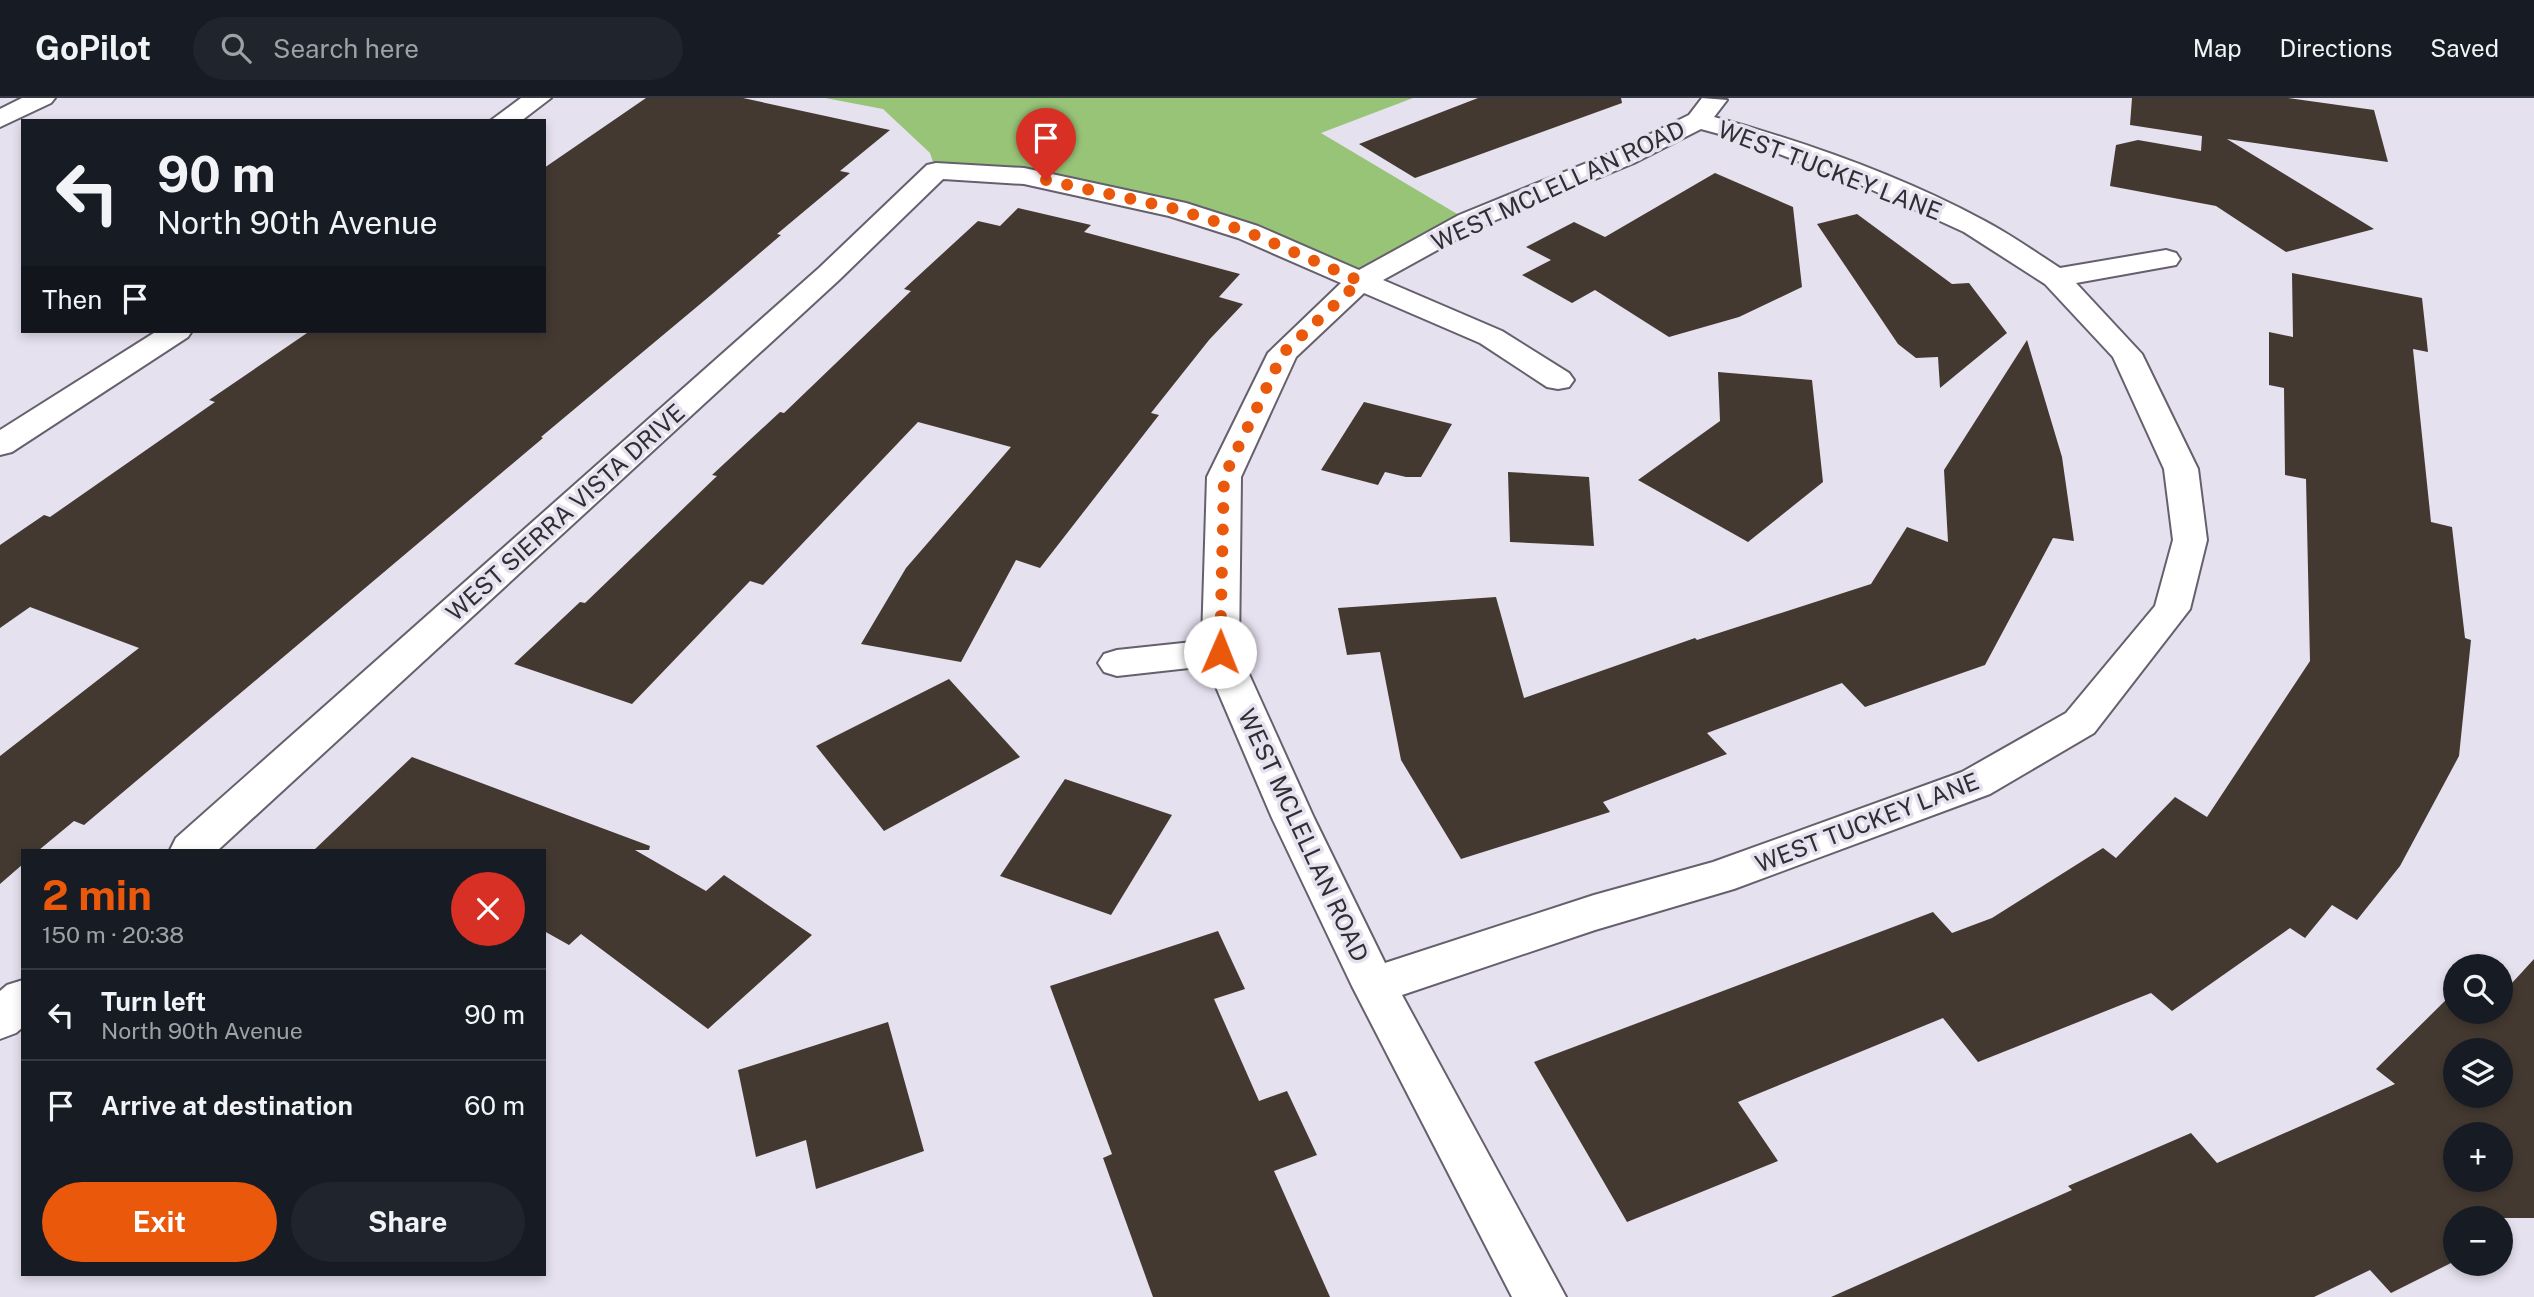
<!DOCTYPE html>
<html lang="en">
<head>
<meta charset="utf-8">
<style>
  :root { --surface:#171b24; --page:#20242c; --text:#f1f3f6; --muted:#9ea1a6; --line:#363941; --accent:#ea580c }
  body { margin:0; font-family:"Public Sans",sans-serif; background:var(--page); color:var(--text); height:100vh; display:flex; flex-direction:column; font-size:26px; white-space:nowrap }
  * { box-sizing:border-box; margin:0 }
  p { font-size:23px; color:var(--muted) }
  .icon { flex:none; width:38px; height:38px; fill:none; stroke:currentColor; stroke-width:2; stroke-linecap:round; stroke-linejoin:round }
  .map { position:relative; flex:1; overflow:hidden }
  .sheet { position:absolute; left:21px; top:751px; width:525px; height:427px; display:flex; flex-direction:column; background:var(--surface); border-radius:0px; box-shadow:0 4px 10px #0003 }
  .sheet>* { flex:none }
  .banner { position:absolute; left:21px; top:21px; width:525px; height:214px; border-radius:0px; box-shadow:0 4px 10px #0003; background:#171b24; color:var(--text); overflow:hidden }
  .controls { position:absolute; left:2443px; top:856px; display:grid; gap:14px }
  .controls a { display:grid; place-items:center; width:70px; height:70px; border-radius:50%; background:var(--surface); box-shadow:0 4px 10px #0003; font-size:35px }
  .pin { position:absolute; display:grid; place-items:center; width:60px; height:60px; color:#fff; margin:-72px -30px; border-radius:50% 50% 50% 0; rotate:-45deg; box-shadow:0 0 7px #0007 }
  .pin .icon { rotate:45deg }
  .me { position:absolute; width:77px; margin:-38px; rotate:1deg; stroke-linejoin:round; filter:drop-shadow(0 0 5px #0008) }
  .turn { display:flex; align-items:center; gap:24px; height:147px; padding:0 21px; font-size:32px }
  .turn .icon { width:91px; height:91px; stroke-width:2.5 }
  .turn b { display:block; font-size:49px; line-height:60px }
  .then { display:flex; align-items:center; height:66px; padding:0 21px; background:#0003; gap:14px; font-size:26px }
  .round { display:grid; place-items:center; flex:none; width:74px; height:74px; border-radius:37px; background:var(--page) }
  .overview { display:flex; align-items:center; justify-content:space-between; height:119px; padding:0 21px }
  h1 { font-size:42px; font-weight:700; line-height:52px; color:var(--accent) }
  .cta { display:flex; gap:14px; margin-top:auto; padding:14px 21px }
  .cta a { flex:1; height:80px; border-radius:42px; background:var(--accent); color:#fff; font-size:28px; font-weight:700; line-height:80px; text-align:center }
  .cta a+a { background:var(--page); color:var(--text) }
  ul { padding:0; list-style:none }
  li { display:flex; align-items:center; gap:21px; height:91px; padding:0 21px; border-top:2px solid var(--line) }
  li div { flex:1 }
  li b { display:block; font-size:26px }
  li em { font-style:normal }
  header { display:flex; align-items:center; gap:42px; box-sizing:border-box; height:98px; padding:0 35px; background:var(--surface); border-bottom:2px solid var(--line) }
  header strong { font-size:33px }
  nav { display:flex; gap:38px; margin-inline-start:auto; font-size:24px }
  .search { width:490px; height:63px; background:var(--page); display:flex; align-items:center; gap:18px; box-sizing:border-box; padding:0 24px; border-radius:38px; color:var(--muted); font-size:26px }
  .map>svg:first-child { display:block }
</style>
</head>
<body>
<header>
<strong>GoPilot</strong>
<div class="search"><svg class="icon" aria-label="search" viewBox="0 0 24 24"><circle cx="10" cy="10" r="6"/><path d="M15 15l6 6"/></svg>Search here</div>
<nav><a>Map</a><a>Directions</a><a>Saved</a></nav>
</header>
<div class="map">
<svg width="2534" height="1199" viewBox="0 0 2534 1199">
  <rect width="100%" height="100%" fill="#e6e1ef"/>
  <polygon fill="#98c478" points="825,0 1413,0 1321,35 1469,123 1360,183 1111,95 936,73 930,55 883,11"/>
  <g fill="#433931" fill-rule="evenodd">
    <polygon points="646,0 743,0 890,32 840,73 850,75 777,136 781,137 711,197 541,339 543,340 84,727 74,723 39,752 23,752 23,766 0,786 0,658 139,550 30,509 0,530 0,447 44,417 50,419 215,304 209,302 310,233 544,233 544,70"/>
    <polygon points="1478,0 1621,0 1622,5 1415,80 1359,46"/>
    <polygon points="2132,0 2288,0 2374,12 2388,64 2227,41 2374,131 2286,154 2216,108 2110,88 2116,47 2138,42 2201,53 2202,38 2130,27"/>
    <polygon points="1715,75 1793,109 1802,189 1739,219 1669,239 1595,192 1572,205 1522,177 1551,162 1526,149 1574,124 1605,139"/>
    <polygon points="1018,110 1091,127 1084,134 1240,176 1219,199 1243,206 1209,242 1151,315 1159,317 1040,470 1016,462 961,564 861,546 906,470 1011,349 918,324 763,487 750,483 632,606 514,566 580,504 585,505 717,378 712,377 780,314 784,315 911,193 904,191 978,123 1000,128"/>
    <polygon points="1857,116 1952,186 1969,185 2007,235 1940,290 1938,259 1916,260 1898,246 1817,126"/>
    <polygon points="2292,175 2422,200 2428,254 2413,251 2431,424 2452,429 2465,540 2471,542 2459,658 2400,768 2357,822 2332,807 2305,840 2290,830 2172,913 2151,895 1978,964 1943,920 1738,1004 1778,1063 1627,1124 1534,964 1933,814 1952,835 1992,820 2103,750 2116,760 2175,699 2207,719 2310,563 2306,381 2285,377 2284,290 2269,287 2269,234 2293,239"/>
    <polygon points="2027,242 2062,359 2074,443 2053,440 1985,567 1865,609 1842,585 1707,635 1727,656 1603,704 1610,714 1461,761 1401,662 1380,554 1347,557 1338,510 1496,499 1524,600 1695,540 1697,542 1871,486 1907,429 1948,444 1944,372"/>
    <polygon points="1718,274 1812,282 1823,384 1748,444 1638,382 1720,323"/>
    <polygon points="1364,304 1452,326 1421,379 1406,379 1385,374 1378,387 1321,372"/>
    <polygon points="1508,374 1589,379 1594,448 1510,444"/>
    <polygon points="949,581 1020,659 884,733 816,648"/>
    <polygon points="412,659 650,748 649,752 635,752 706,793 724,777 812,837 708,931 581,836 569,847 544,833 544,752 314,752"/>
    <polygon points="1065,681 1172,717 1111,817 1000,778"/>
    <polygon points="1218,833 1245,891 1214,901 1259,1003 1287,993 1317,1057 1274,1073 1330,1199 1153,1199 1103,1060 1112,1056 1050,888"/>
    <path d="M2534 861V1120H2455V1163L2391 1195 2370 1172 2314 1199H1831L2072 1092 2068 1088 2191 1035 2217 1065 2395 986 2376 971 2453 895 2455 896V914H2480L2484 916 2501 914V897ZM2455 952H2501V998H2455ZM2455 1036H2501V1082H2455Z"/>
    <polygon points="888,924 924,1053 816,1091 806,1042 756,1059 738,972"/>
  </g>
  <g fill="none" stroke-linecap="round" stroke-linejoin="round">
    <defs>
      <g id="street">
        <polygon points="22,0 55,0 51,5 0,29 0,11"/>
        <polygon points="521,0 551,0 521,23 490,23"/>
        <path d="M1702 0 1727 2 1714 19C1805 44 1899 77 1983 122 2010 136 2035 154 2060 170L2166 152 2176 155 2180 161 2176 167 2076 185 2142 256 2198 371 2207 442 2190 511 2094 635 1990 696 1734 791 1595 832 1402 897 1566 1199H1512L1352 888 1272 720 1207 568 1117 578 1104 574 1098 565 1104 556 1117 552 1202 543 1207 379 1268 255 1341 185 1238 140 1169 118 1024 86 943 81 839 182 218 752H170L176 740 819 170 927 67 936 65 1024 70 1186 105 1258 128 1359 172 1459 117 1616 53 1689 17ZM1701 31 1745 43 1868 90 1964 134 2045 186 2113 259 2164 371 2173 442 2155 508 2066 615 1962 674 1713 764 1594 797 1385 865 1314 720 1239 554 1241 379 1296 259 1364 195 1480 245 1547 289 1558 291 1569 289 1574 282 1569 275 1502 233 1383 182 1479 129 1634 65Z"/>
        <polygon points="157,233 192,233 188,239 12,354 0,357 0,332"/>
        <polygon points="23,882 23,929 16,935 0,941 0,893 7,887"/>
      </g>
    </defs>
    <use href="#street" stroke="#65606c" stroke-width="4"/>
    <use href="#street" fill="#fff" fill-rule="evenodd"/>
  </g>
  <g fill="none" stroke-linecap="round" stroke-linejoin="round">
    <polyline stroke="#ea580c" stroke-width="12" stroke-dasharray="0 21.6" points="1046,82 1176,111 1248,134 1360,183 1283,255 1224,379 1220,554"/>
  </g>
  <g text-anchor="middle" dominant-baseline="central" stroke-width="7" stroke-linejoin="round" paint-order="stroke">
    <g font-size="24" fill="#302e33" stroke="#e6e1ef">
      <text transform="translate(1830 72) rotate(21)">WEST TUCKEY LANE</text>
      <text transform="translate(1558 87) rotate(-25)">WEST MCLELLAN ROAD</text>
      <text transform="translate(565 414) rotate(-42)">WEST SIERRA VISTA DRIVE</text>
      <text transform="translate(1867 724) rotate(-21)">WEST TUCKEY LANE</text>
      <text transform="translate(1304 737) rotate(65)">WEST MCLELLAN ROAD</text>
    </g>
  </g>
</svg>
<div class="controls">
<a><svg class="icon" aria-label="search" viewBox="0 0 24 24"><circle cx="10" cy="10" r="6"/><path d="M15 15l6 6"/></svg></a>
<a><svg class="icon" aria-label="layers" viewBox="0 0 24 24"><path d="M12 4l9 5-9 5-9-5zM3 14l9 5 9-5"/></svg></a>
<a>+</a>
<a>−</a>
</div>
<div class="pin" style="left:1046px;top:82px;background:#d93025"><svg class="icon" aria-label="arrive" viewBox="0 0 24 24"><path d="M6 21V4h12l-3 4 3 4H6"/></svg></div>
<svg class="me" style="left:1220px;top:554px" viewBox="-20 -20 40 40"><circle r="19" fill="#fff"/><path d="M0-13L10 11 0 6-10 11z" fill="#ea580c"/></svg>
<div class="banner">
<div class="turn"><svg class="icon" aria-label="left" viewBox="0 0 24 24"><path d="M17 20v-9H6M10 6l-5 5 5 5"/></svg><div><b>90 m</b>North 90th Avenue</div></div>
<div class="then">Then<svg class="icon" aria-label="arrive" viewBox="0 0 24 24"><path d="M6 21V4h12l-3 4 3 4H6"/></svg></div>
</div>
<section class="sheet">
<div class="overview"><div><h1>2 min</h1><p>150 m · 20:38</p></div><a class="round" style="background:#d93025;color:#fff"><svg class="icon" aria-label="close" viewBox="0 0 24 24"><path d="M6 6l12 12M18 6L6 18"/></svg></a></div>
<ul>
<li><svg class="icon" aria-label="left" viewBox="0 0 24 24"><path d="M17 20v-9H6M10 6l-5 5 5 5"/></svg><div><b>Turn left</b><p>North 90th Avenue</p></div><em>90 m</em></li>
<li><svg class="icon" aria-label="arrive" viewBox="0 0 24 24"><path d="M6 21V4h12l-3 4 3 4H6"/></svg><div><b>Arrive at destination</b></div><em>60 m</em></li>
</ul>
<div class="cta"><a>Exit</a><a>Share</a></div>
</section>
</div>
</body>
</html>
